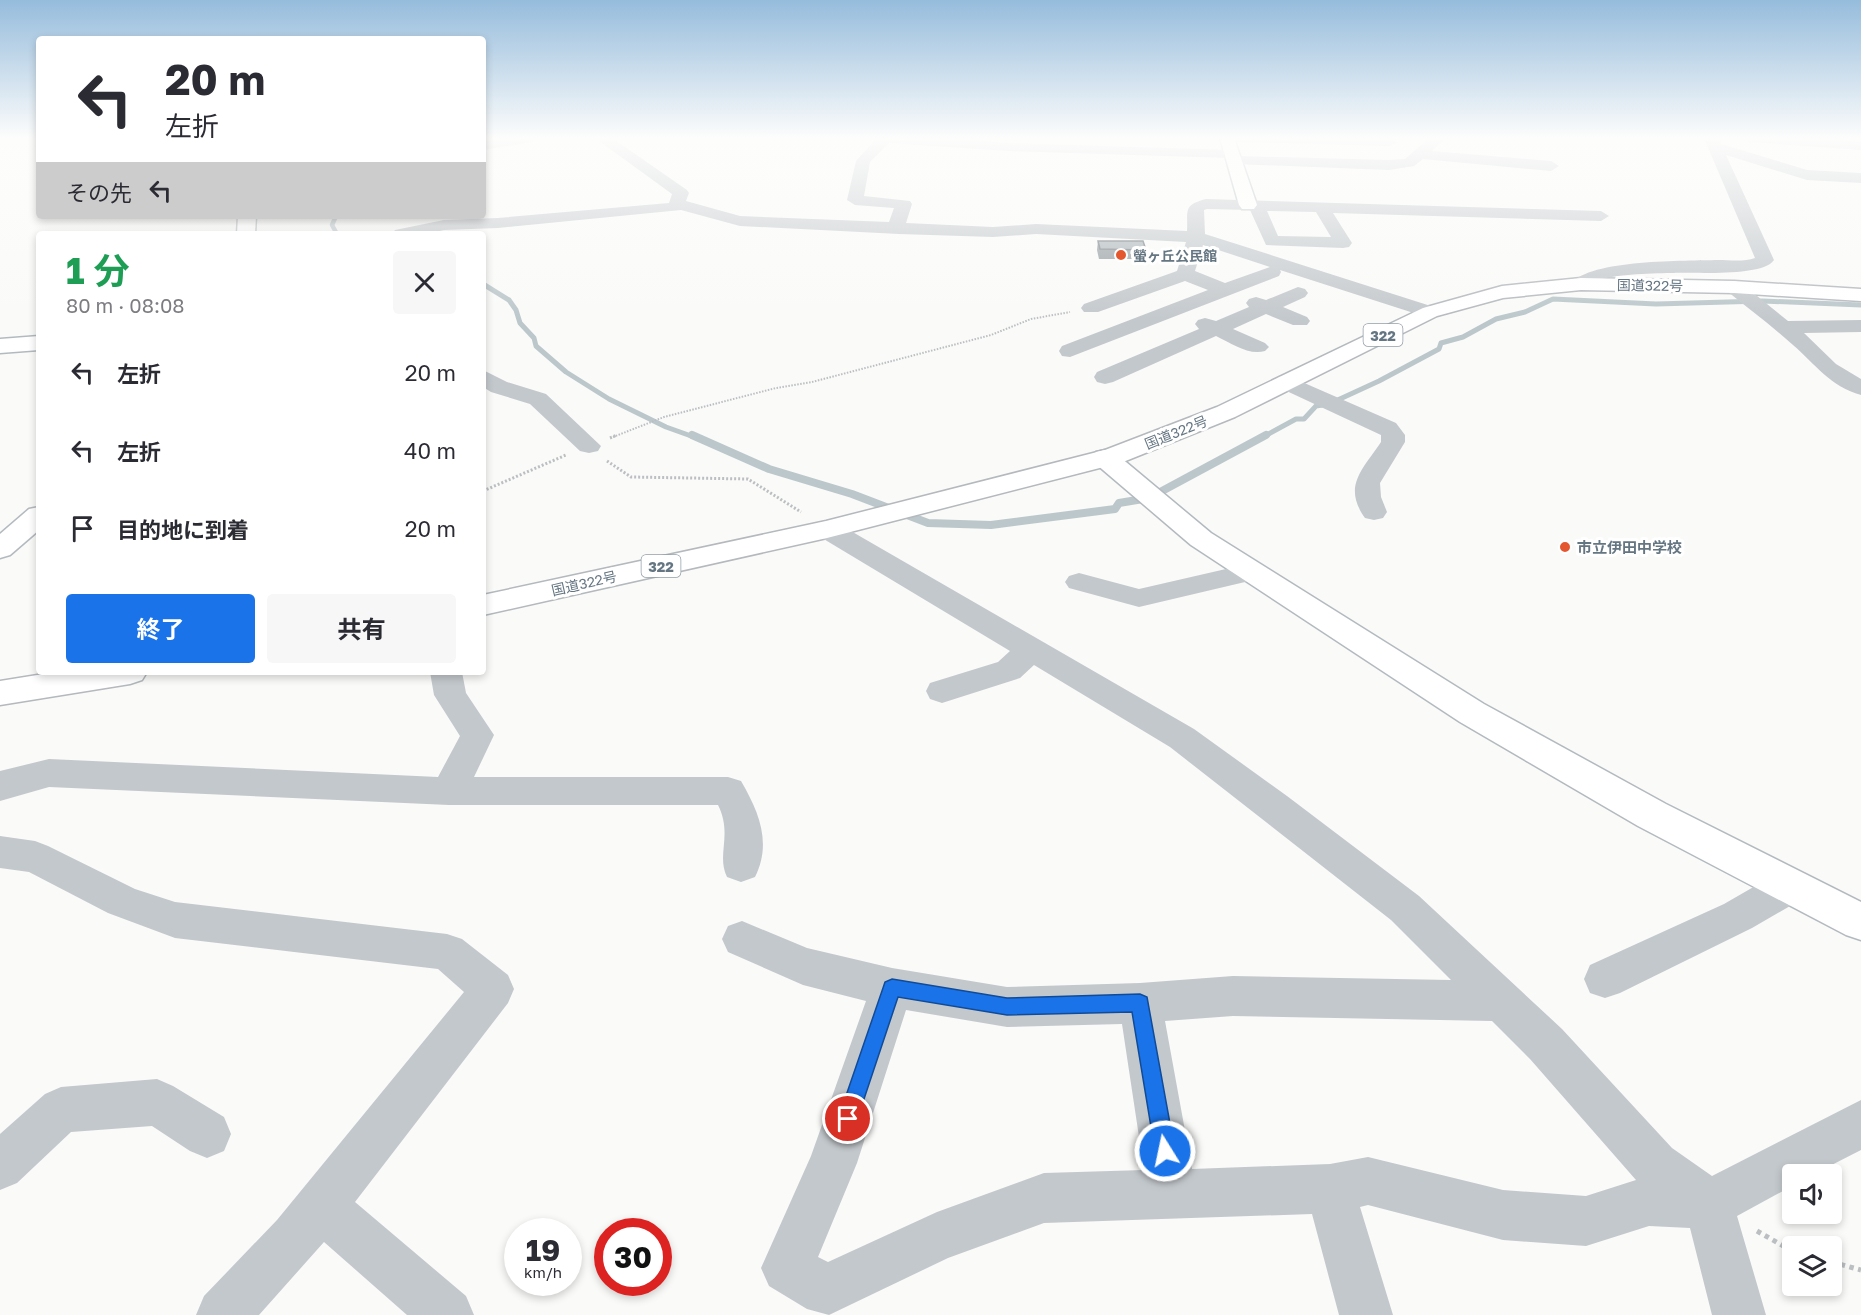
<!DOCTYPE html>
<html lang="ja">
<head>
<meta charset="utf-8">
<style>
  :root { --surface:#fff; --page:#f7f7f7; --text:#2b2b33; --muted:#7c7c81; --accent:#1a73e8 }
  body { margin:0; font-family:"Golos Text","Noto Sans JP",sans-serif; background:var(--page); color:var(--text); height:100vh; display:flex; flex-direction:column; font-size:22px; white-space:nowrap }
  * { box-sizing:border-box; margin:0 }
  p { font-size:20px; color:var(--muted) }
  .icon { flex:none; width:33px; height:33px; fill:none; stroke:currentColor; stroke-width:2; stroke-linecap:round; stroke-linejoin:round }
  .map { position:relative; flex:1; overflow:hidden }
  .panel { position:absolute; left:36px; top:231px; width:450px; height:444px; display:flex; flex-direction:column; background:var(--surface); border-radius:6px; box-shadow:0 3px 9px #0003 }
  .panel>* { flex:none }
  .guide { position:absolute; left:36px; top:36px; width:450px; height:183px; border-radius:6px; box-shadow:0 3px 9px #0003; background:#fff; color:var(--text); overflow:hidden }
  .buttons { position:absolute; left:1782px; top:1164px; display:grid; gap:12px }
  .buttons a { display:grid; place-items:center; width:60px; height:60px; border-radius:6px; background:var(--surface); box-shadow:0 3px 9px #0003; font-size:30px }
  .speed { position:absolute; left:504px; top:1218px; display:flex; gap:12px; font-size:30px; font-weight:700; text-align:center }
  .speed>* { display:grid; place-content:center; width:78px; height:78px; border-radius:50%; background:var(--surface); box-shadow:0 3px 9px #0003; line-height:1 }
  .speed small { font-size:15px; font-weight:400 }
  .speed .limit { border:9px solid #d22; background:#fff; color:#111 }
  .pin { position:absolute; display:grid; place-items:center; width:51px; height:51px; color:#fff; margin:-26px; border:3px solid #fff; border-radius:50%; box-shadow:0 2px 6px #0007 }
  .me { position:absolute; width:66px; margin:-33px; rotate:350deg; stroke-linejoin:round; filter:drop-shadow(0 0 4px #0008) }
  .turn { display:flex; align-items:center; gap:21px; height:126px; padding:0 30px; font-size:27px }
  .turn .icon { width:78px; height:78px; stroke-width:2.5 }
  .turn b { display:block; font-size:42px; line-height:51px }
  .then { display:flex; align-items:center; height:57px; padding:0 30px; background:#0003; gap:12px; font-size:22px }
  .round { display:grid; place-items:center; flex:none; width:63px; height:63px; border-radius:6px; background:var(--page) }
  .overview { display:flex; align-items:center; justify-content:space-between; height:102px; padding:0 30px }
  h1 { font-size:36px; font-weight:700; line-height:45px; color:#1e9e55 }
  .button { display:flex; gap:12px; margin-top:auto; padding:12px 30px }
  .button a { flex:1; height:69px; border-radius:6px; background:var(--accent); color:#fff; font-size:24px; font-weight:700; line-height:69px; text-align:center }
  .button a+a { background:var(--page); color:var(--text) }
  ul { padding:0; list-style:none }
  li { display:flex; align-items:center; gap:18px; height:78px; padding:0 30px }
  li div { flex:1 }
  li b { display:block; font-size:22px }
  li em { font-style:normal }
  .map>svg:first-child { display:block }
</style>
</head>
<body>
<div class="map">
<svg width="1861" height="1315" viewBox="0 0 1861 1315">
  <rect width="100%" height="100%" fill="#fafaf8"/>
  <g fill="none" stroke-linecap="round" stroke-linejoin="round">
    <polyline stroke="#bbc7cb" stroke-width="4.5" points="336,216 332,225 337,234"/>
    <g stroke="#bbc7cb" stroke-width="5">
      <polyline points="483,284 509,300 516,310 520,323 534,338 536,346 566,372 609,399 666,427 694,437"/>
      <polyline points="1263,437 1296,419 1304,419 1316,406 1329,404 1379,381 1439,349 1441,343 1463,337 1496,319 1525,312 1553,299 1656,304 1763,301 1861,305"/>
    </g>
    <polyline stroke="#bbc7cb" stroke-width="8" points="692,435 769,469 852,494 928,523 991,525 1115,509 1119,503 1149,498 1266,435"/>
    <defs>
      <g id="secondary">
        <polygon points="1220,138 1234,138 1257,205 1254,209 1242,209 1239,205"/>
        <polygon points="238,216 256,216 255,234 237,234"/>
        <polygon points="39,336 39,350 0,353 0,339"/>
        <polygon points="1105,450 1114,452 1211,533 1484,704 1666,804 1861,902 1861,940 1846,935 1638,826 1460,722 1191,545 1096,464 1092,458 1096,452"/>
        <polygon points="39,507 39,530 10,555 0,558 0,534 29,509"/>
      </g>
      <g id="highway">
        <polygon points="1581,278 1734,281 1861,289 1861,301 1734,293 1581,290 1503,298 1437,316 1235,417 1123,462 827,538 483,615 483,595 826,521 1105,450 1217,407 1423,308 1502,286"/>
        <polygon points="56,672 147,672 142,680 130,684 0,705 0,681"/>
      </g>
    </defs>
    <use href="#secondary" stroke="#b3babf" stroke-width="3"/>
    <use href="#highway" stroke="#b4b9bd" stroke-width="3"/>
    <polyline stroke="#bbbfc2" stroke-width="2" stroke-dasharray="1.5 1.5" stroke-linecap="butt" points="613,437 664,417 776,388 812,382 991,335 1031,319 1070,312"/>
    <g stroke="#bbbfc2" stroke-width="3" stroke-dasharray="2 2" stroke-linecap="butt">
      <polyline points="610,438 617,435"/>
      <polyline points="607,461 631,477 748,479 801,512"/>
      <polyline points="483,491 566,455"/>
    </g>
    <g stroke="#bbbfc2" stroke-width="5" stroke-dasharray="4.5 4.5" stroke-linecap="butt">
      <polyline points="1757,1231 1792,1251"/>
      <polyline points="1832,1262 1861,1270"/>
    </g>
    <g fill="#c3c8cc" fill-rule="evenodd">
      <polygon points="505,138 539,138 532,142 483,150 483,142"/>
      <path d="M595 138H612L687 190 689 193 686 201 740 216 889 222 894 208 855 205 847 200 856 161 877 138H945L1009 143 1232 150 1237 151 1238 156 1389 160 1405 159 1429 138H1445L1432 151 1551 161 1559 166 1551 171 1423 159 1414 166 1389 170 1235 164 1230 163 1229 158 1009 151 889 143 870 162 864 196 910 201 912 204 906 223 993 227 1036 224 1187 231C1188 210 1183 205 1206 199L1601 211 1609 216 1601 221 1333 213 1352 243 1349 247 1343 248 1266 245 1250 210 1207 209 1204 210 1205 234 1437 308 1440 312 1437 316H1423L1280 270 1281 272 1279 276 1070 357 1062 356 1059 351 1062 346 1208 290 1185 281 1098 312H1084L1081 308 1084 304 1177 271 1186 242 1036 234 993 237 899 234 740 226 681 210 498 228 444 230 426 234H392L395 230 444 220 498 218 669 203 672 194ZM1267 211 1316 212 1331 237 1278 236ZM1203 245 1270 267 1225 283 1195 271Z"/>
      <polygon points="1231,138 1392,138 1397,142 1390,146 1238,142"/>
      <path d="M1704 138H1718L1721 144 1807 170 1861 173V183L1807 180 1726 155 1774 260C1763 277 1695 272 1674 273 1657 273 1615 274 1599 280 1589 284 1587 291 1574 288L1571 284C1589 259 1687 261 1718 260 1730 260 1744 262 1755 258Z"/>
      <polygon points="1743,138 1811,138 1861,142 1861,150 1750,142"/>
      <path d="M1734 281 1741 283 1788 321 1861 320V332L1804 333 1836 364 1861 379V395C1831 387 1815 364 1793 345 1772 326 1749 309 1727 291L1724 287 1727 283Z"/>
      <path d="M1298 287 1305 289 1308 293 1305 297 1283 307 1307 317 1310 321 1307 325H1293L1266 314 1233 329 1265 343 1269 347 1265 351C1249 356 1231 343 1216 336L1113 382 1105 384 1097 382 1094 377 1097 372 1199 329 1195 324 1198 320 1205 318 1216 321 1249 307 1246 303 1249 299 1256 297 1266 300Z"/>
      <polygon points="483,370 507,382 546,394 601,446 598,451 589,453 580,451 530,404 491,392 483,387"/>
      <path d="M1286 375 1396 423 1405 435V442L1380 483 1381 497 1387 512 1383 518 1374 520 1365 518C1342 486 1363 469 1381 442V435L1278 387 1275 382 1278 377Z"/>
      <path d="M827 521 837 523 1194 729 1287 796 1419 896 1562 1029 1672 1148 1712 1176 1861 1100V1150L1814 1174H1792V1186L1737 1216 1766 1315H1712L1690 1228 1649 1226 1586 1246 1503 1240 1368 1205 1360 1207 1393 1315H1339L1312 1214 1044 1223 948 1258 829 1315 807 1309 769 1286 761 1268 811 1156 866 1001 803 985 728 952 722 939 728 926 742 921 807 948 892 968 1007 987 1140 983 1233 976 1451 980 1391 920 1170 747 1034 665 1020 678 942 703 930 699 926 691 930 683 998 662 1010 651 817 535 813 529 817 523ZM906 1010 1007 1027 1122 1024 1144 1170 1044 1173 937 1212 828 1262 818 1257 857 1163ZM1233 1016 1492 1021 1530 1059 1636 1180 1586 1196 1503 1190 1368 1157 1330 1164 1192 1169 1165 1021Z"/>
      <polygon points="1252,563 1262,566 1266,572 1262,578 1139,607 1069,588 1065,582 1069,576 1079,573 1139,589"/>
      <path d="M430 672H462L466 693 494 735 474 777H728L741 781C759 812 772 843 755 877L741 882 727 877C716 854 733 835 718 805H449L49 787 0 801V771L49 759 438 777 460 736 434 695Z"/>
      <polygon points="0,836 35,841 48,846 135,889 175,902 447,934 462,939 508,975 514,989 508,1003 355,1202 466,1296 474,1315 407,1315 324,1242 259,1315 196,1315 204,1296 277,1220 464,992 438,969 175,938 108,913 29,872 0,868"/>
      <polygon points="1790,869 1804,874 1810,886 1804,898 1752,928 1620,993 1605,998 1590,993 1584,979 1590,965 1724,904 1776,874"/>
      <polygon points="157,1079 173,1086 224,1117 231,1134 224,1151 207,1158 190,1151 152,1126 71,1132 17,1183 0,1190 0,1134 45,1094 61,1087"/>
    </g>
    <use href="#secondary" fill="#fff" fill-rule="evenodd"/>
    <use href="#highway" fill="#fff" fill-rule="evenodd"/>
  </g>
  <polygon fill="#929a9f" points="1098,241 1146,250 1145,259 1099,259 1097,250"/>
  <polygon fill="#aab3b9" stroke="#777d82" stroke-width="1.5" points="1098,241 1143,241 1146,250 1100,249"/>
  <linearGradient id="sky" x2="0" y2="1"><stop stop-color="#96bcdc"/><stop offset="0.43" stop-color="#fdfdfc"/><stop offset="1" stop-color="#fdfdfc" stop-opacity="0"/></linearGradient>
  <rect width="1861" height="322" fill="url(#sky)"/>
  <polygon fill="#1a73e8" stroke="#114b97" stroke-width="1.5" points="892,979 1007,998 1140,994 1147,997 1175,1151 1172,1159 1165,1162 1158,1159 1155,1151 1132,1012 1007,1015 898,997 855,1126 848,1129 841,1126 838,1119 883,988 885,982"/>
  <g fill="#e4572e" stroke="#fff" stroke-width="2">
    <circle cx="1121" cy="255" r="6"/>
    <circle cx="1565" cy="547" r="6"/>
  </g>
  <g text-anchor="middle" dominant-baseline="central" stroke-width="6" stroke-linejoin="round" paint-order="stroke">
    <g font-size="14" font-weight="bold" fill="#657683" stroke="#fff" text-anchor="start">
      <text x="1133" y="255">螢ヶ丘公民館</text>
    </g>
    <g font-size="14" fill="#657683" stroke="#fff">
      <text transform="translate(1650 285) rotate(1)">国道322号</text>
      <text transform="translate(1176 432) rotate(-22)">国道322号</text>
      <text transform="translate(584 583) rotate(-13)">国道322号</text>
    </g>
    <g fill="#fff" stroke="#939fa8" stroke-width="1.5">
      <rect x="1363.5" y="324" width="39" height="22" rx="4.5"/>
      <rect x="641.5" y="555" width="39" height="22" rx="4.5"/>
    </g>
    <g font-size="14" font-weight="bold" fill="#657683">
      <text x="1383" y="335">322</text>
      <text x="661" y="566">322</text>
    </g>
    <g font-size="15" font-weight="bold" fill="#657683" stroke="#fff" text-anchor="start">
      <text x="1577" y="547">市立伊田中学校</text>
    </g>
  </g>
</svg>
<div class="buttons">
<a><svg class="icon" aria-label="sound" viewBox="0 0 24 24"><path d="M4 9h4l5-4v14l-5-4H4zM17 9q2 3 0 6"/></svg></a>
<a><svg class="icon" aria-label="layers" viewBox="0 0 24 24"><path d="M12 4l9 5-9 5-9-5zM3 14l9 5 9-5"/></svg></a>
</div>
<div class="speed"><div>19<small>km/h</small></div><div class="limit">30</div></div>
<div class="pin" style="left:848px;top:1119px;background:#d93025"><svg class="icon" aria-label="arrive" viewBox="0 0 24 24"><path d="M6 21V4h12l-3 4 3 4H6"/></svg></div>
<svg class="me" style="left:1165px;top:1151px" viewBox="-20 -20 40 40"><circle r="17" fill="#1a73e8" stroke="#fff" stroke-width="3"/><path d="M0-11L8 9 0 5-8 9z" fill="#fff"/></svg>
<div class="guide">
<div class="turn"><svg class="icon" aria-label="left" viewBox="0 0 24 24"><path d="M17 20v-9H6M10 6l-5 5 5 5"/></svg><div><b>20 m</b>左折</div></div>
<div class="then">その先<svg class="icon" aria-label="left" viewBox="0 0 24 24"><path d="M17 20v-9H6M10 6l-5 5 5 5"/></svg></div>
</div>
<section class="panel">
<div class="overview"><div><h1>1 分</h1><p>80 m · 08:08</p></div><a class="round"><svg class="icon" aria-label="close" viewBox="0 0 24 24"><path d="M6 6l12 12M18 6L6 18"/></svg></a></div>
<ul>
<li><svg class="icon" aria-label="left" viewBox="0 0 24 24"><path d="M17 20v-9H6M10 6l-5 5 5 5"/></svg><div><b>左折</b></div><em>20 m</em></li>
<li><svg class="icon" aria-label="left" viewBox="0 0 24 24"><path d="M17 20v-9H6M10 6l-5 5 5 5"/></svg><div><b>左折</b></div><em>40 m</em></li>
<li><svg class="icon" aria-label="arrive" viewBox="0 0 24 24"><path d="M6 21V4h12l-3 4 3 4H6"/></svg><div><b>目的地に到着</b></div><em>20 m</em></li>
</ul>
<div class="button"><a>終了</a><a>共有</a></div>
</section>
</div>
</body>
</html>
